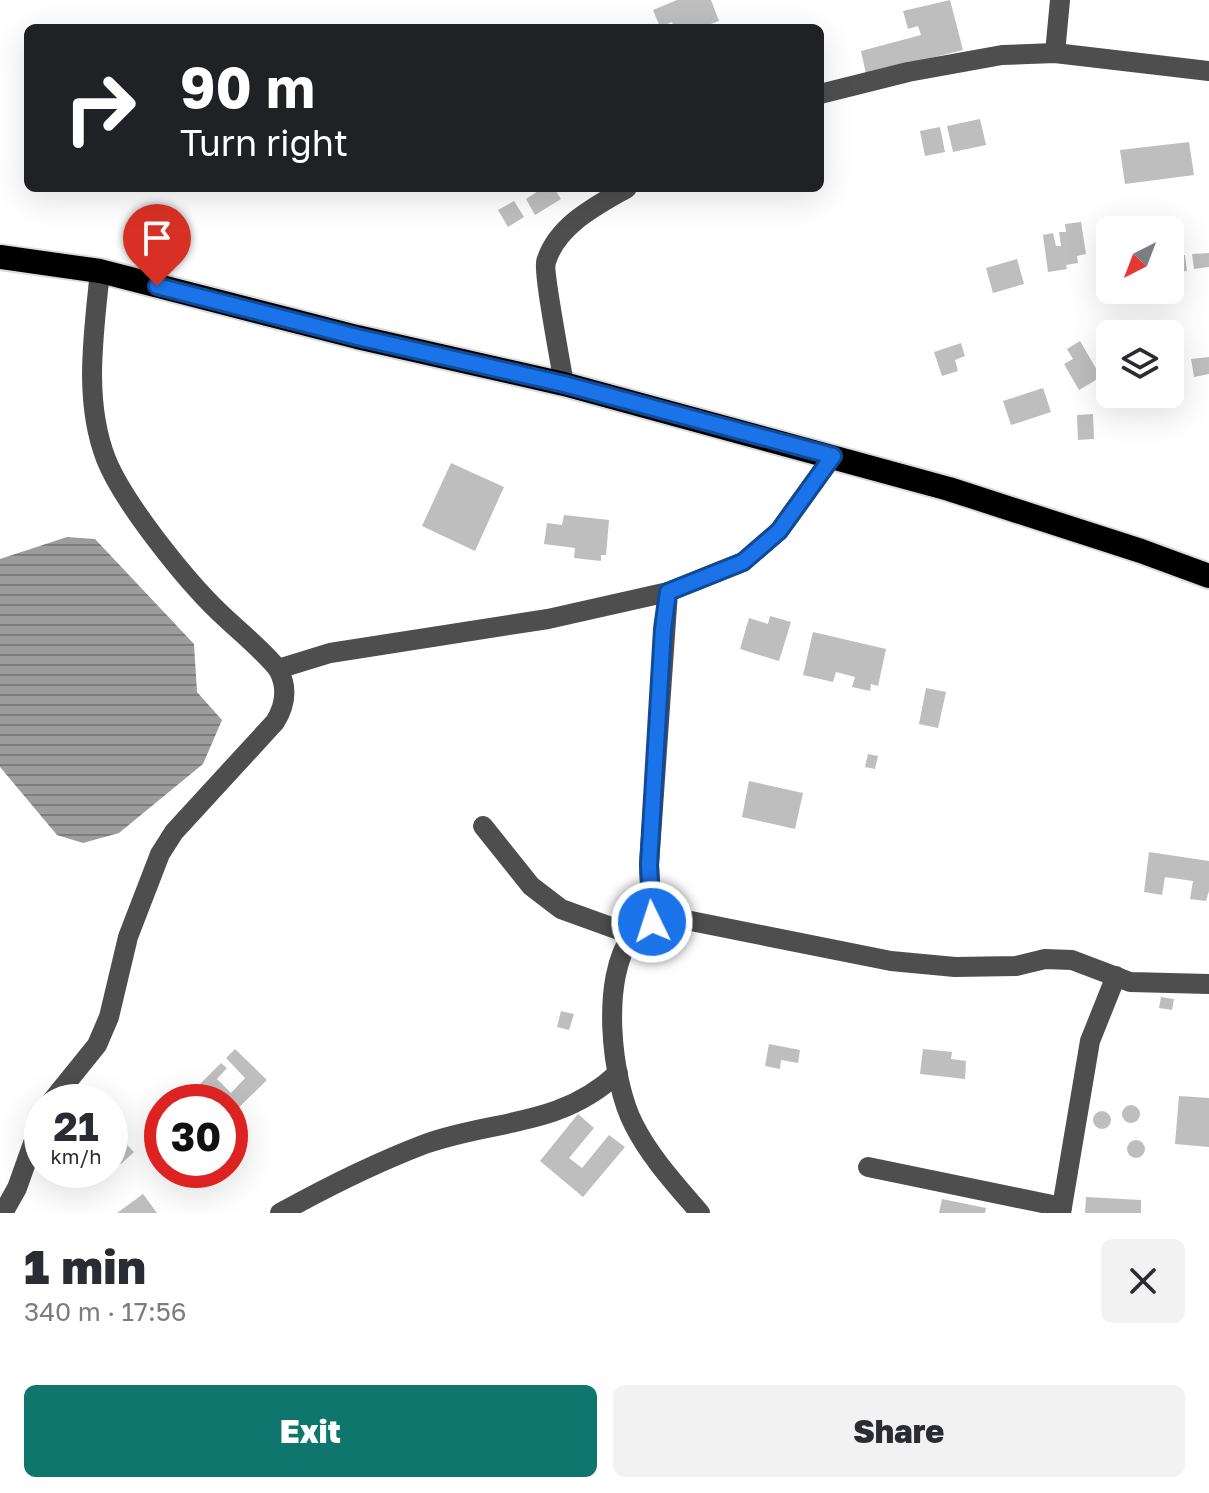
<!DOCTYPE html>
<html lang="en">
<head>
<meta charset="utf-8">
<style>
  :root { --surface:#fff; --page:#f2f2f3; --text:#2b2b33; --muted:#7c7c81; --accent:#0f766e }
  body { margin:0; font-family:"Golos Text",sans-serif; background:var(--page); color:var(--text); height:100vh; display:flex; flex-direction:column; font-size:30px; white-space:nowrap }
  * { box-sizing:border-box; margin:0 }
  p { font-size:26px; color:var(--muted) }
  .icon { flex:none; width:44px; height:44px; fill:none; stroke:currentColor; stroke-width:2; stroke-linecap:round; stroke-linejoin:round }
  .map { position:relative; height:1213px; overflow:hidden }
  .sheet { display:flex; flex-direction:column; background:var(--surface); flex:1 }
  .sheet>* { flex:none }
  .guide { position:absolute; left:24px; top:24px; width:800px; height:168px; border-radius:12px; box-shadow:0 8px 32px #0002; background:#202124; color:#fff; overflow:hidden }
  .needle { width:52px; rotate:222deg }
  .tools { position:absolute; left:1096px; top:216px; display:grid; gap:16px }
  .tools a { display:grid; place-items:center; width:88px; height:88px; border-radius:12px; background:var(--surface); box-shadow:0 8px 32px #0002; font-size:40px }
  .speed { position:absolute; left:24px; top:1084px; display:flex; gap:16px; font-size:40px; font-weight:700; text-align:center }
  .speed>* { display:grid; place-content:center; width:104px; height:104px; border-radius:50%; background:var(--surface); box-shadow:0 8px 32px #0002; line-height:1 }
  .speed small { font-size:20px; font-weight:400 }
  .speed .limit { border:12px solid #d22; background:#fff; color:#111 }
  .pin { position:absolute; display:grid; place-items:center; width:68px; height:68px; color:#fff; margin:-82px -34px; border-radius:50% 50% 50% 0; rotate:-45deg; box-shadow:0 0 8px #0007 }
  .pin .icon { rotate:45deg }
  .me { position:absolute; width:88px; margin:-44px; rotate:356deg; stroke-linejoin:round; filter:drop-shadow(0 0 6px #0008) }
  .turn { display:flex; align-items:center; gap:28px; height:168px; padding:0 24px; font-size:36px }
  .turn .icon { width:104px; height:104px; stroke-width:2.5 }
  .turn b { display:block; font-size:56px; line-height:68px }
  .round { display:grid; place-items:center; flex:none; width:84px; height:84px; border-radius:12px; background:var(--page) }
  .overview { display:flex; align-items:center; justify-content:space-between; height:136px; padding:0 24px }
  h1 { font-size:48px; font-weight:800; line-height:60px }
  .primary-button { display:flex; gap:16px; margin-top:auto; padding:16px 24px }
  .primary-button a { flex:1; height:92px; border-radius:12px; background:var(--accent); color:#fff; font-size:32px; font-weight:800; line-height:92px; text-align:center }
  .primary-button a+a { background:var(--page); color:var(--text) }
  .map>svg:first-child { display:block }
</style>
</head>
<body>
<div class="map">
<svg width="1209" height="1213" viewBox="0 0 1209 1213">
  <defs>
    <pattern id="water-rules" width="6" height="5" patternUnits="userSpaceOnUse" patternTransform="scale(2)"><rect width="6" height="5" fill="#9c9c9c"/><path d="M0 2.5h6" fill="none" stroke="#7d7d7d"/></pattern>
  </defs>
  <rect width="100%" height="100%" fill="#fff"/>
  <polygon fill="url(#water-rules)" points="67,537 95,539 194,644 197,692 222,720 203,764 119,833 83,843 57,835 0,767 0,559"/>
  <g fill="#bebebe">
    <polygon points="677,0 711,0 719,21 700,28 674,28 672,22 660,27 653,10"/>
    <polygon points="950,0 963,50 866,74 861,51 921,35 918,26 908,29 903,11"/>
    <polygon points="980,119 986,145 953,152 947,126"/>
    <polygon points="940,127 945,152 925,156 920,131"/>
    <polygon points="1189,142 1194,175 1125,184 1120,150"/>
    <polygon points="543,188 554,188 561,199 535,215 526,199"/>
    <polygon points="514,201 524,217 508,227 498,210"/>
    <polygon points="1081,222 1086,254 1077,256 1078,263 1066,265 1067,269 1048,272 1043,235 1053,233 1056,246 1061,246 1059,232 1066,232 1065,224"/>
    <polygon points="1209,253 1209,267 1194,269 1192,254"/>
    <polygon points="1185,255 1187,271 1170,273 1170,257"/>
    <polygon points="1017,259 1024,284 993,293 986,268"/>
    <polygon points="1080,341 1101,377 1079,390 1064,364 1073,359 1067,349"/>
    <polygon points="961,343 965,356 955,360 958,371 942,376 934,352"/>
    <polygon points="1209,357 1209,374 1194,377 1191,359"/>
    <polygon points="1043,388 1051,412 1011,425 1003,401"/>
    <polygon points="1093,414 1094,439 1078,440 1077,415"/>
    <polygon points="451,463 504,487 475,551 422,526"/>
    <polygon points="564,515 609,520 606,555 601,555 601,561 574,558 575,548 544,544 547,523 562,525"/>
    <polygon points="770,616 791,622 779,661 740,649 749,618 768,624"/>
    <polygon points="813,632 886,649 878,686 871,684 870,691 852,687 855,677 836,672 833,682 803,675"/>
    <polygon points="926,688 946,692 938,728 919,724"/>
    <polygon points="868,754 878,756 875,769 865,767"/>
    <polygon points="749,781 803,793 795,829 742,817"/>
    <polygon points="1149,852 1209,861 1209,891 1206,901 1190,899 1193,881 1165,877 1162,895 1144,892"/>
    <polygon points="1161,997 1174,999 1172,1010 1159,1008"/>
    <polygon points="561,1011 574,1014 569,1030 557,1027"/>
    <polygon points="769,1044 800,1050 798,1063 781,1060 780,1069 765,1066"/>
    <polygon points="235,1049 267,1080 230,1116 230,1102 218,1102 200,1084 221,1063 227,1068 217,1079 231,1093 245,1078 226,1058"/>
    <polygon points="923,1049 952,1052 951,1059 966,1061 965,1079 920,1074"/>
    <polygon points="1179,1096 1209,1098 1209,1147 1175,1144"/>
    <circle cx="1131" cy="1114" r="9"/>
    <circle cx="1102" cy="1120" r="9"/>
    <polygon points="578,1114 594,1128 569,1158 582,1168 609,1135 625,1147 583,1197 540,1161"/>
    <polygon points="110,1127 134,1152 121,1164 110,1155"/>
    <circle cx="1136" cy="1149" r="9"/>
    <polygon points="143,1194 157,1213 117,1213"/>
    <polygon points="1086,1197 1141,1200 1141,1213 1085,1213"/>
    <polygon points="942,1199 986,1208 985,1213 939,1213"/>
  </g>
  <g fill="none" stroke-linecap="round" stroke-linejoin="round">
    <defs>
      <polyline id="highway" points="0,257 100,271 357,337 564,384 949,489 1141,551 1209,576"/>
    </defs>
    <use href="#highway" stroke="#dbdbdb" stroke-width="28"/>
    <g stroke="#4e4e4e" stroke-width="20">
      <polyline points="1055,53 1060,0"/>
      <polyline points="820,94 908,72 1002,55 1055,53 1209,71"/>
      <path d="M564 384C561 366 543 271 546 262 557 225 596 206 627 188"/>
      <polyline points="278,669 330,653 548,619 668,592 743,562 779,531 833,456"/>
      <polyline points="483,826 531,886 561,909 633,935"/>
      <polyline points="652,922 649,865 668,592"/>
      <path d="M51 1102 97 1045 109 1017 128 937 160 854 174 832 275 722C285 706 288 689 279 671 271 657 231 624 218 611 184 578 123 502 106 459 83 400 94 332 100 271"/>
      <polyline points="868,1167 1062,1207"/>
      <polyline points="3,1213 17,1188 42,1118"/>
      <path d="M280 1213C327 1187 375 1163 425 1144 495 1119 559 1128 618 1073"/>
      <path d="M700 1213C677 1186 650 1157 634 1125 611 1081 600 977 632 936 643 923 661 920 676 918L891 961 955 967 1016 966 1045 959 1072 960 1130 982 1209 984"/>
      <polyline points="1061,1213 1090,1041 1116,976"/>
    </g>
    <use href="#highway" stroke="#000" stroke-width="24"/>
  </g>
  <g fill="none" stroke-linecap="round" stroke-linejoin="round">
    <defs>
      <polyline id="route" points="157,286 357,337 564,384 833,456 779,531 743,562 668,592 663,629 649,865 652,922"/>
    </defs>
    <use href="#route" stroke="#114b97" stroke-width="20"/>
    <use href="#route" stroke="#1a73e8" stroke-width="14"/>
  </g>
</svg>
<div class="tools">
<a><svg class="needle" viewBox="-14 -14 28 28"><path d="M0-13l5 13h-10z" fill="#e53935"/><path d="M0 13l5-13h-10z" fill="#7c7c81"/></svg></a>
<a><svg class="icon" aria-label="layers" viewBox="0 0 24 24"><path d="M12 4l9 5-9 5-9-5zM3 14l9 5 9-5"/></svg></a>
</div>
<div class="speed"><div>21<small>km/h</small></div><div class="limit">30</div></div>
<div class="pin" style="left:157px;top:286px;background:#d93025"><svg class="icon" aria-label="arrive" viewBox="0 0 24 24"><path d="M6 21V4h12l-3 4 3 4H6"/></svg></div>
<svg class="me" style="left:652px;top:922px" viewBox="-20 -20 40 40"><circle r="17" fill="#1a73e8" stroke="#fff" stroke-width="3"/><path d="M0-11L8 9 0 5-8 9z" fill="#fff"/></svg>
<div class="guide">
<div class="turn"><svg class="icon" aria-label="right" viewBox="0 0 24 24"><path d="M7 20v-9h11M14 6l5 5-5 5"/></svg><div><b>90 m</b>Turn right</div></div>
</div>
</div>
<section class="sheet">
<div class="overview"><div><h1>1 min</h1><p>340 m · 17:56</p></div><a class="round"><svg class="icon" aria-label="close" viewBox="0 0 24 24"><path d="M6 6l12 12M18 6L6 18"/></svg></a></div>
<div class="primary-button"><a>Exit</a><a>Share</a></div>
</section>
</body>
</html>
